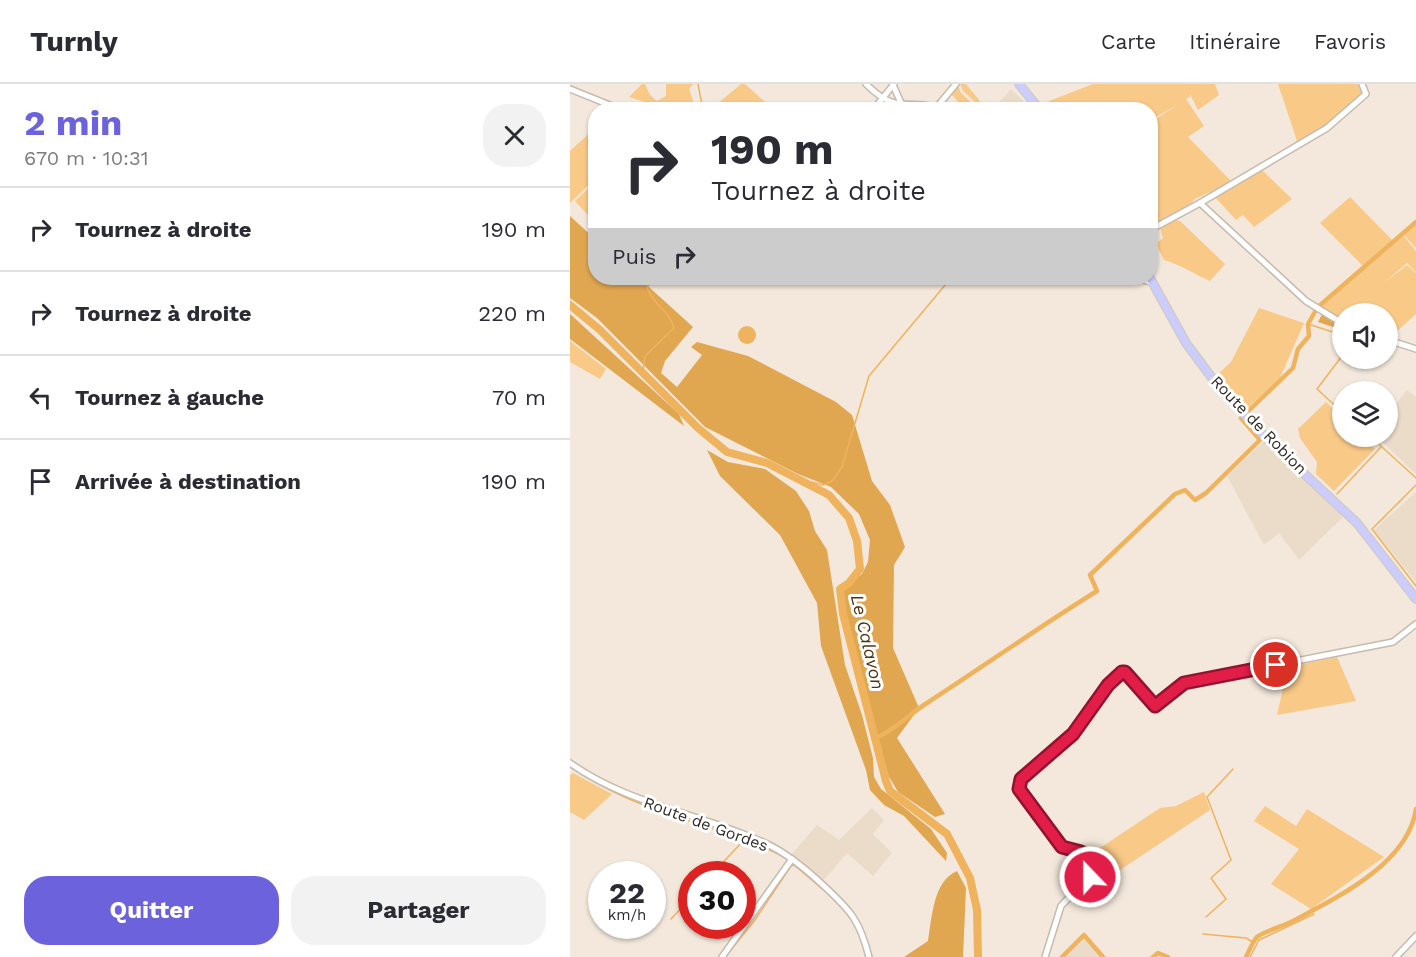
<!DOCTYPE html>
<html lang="fr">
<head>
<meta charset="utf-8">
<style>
  :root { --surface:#fff; --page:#f2f2f3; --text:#2b2b33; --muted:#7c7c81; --line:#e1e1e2; --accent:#6c62dc }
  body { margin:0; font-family:"Work Sans",sans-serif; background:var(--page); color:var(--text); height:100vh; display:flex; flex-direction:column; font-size:22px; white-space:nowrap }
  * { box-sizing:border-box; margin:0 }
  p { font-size:20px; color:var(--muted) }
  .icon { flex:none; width:33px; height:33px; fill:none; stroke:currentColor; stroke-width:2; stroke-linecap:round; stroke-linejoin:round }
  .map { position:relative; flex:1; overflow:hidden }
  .panel { display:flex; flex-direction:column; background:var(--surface); width:570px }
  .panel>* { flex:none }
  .banner { position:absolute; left:18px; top:18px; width:570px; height:183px; border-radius:24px; box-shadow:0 2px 4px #0004; background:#fff; color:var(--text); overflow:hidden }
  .fabs { position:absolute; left:762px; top:219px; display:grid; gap:12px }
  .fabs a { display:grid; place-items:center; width:66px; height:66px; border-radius:50%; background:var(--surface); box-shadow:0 2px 4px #0004; font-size:30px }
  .speed { position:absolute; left:18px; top:777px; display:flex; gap:12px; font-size:30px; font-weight:700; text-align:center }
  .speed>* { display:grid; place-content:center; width:78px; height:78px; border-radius:50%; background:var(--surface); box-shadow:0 2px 4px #0004; line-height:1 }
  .speed small { font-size:15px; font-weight:400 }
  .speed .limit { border:9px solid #d22; background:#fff; color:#111 }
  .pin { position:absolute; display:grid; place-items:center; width:51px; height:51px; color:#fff; margin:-26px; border:3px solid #fff; border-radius:50%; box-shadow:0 2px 6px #0007 }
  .me { position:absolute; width:66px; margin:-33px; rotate:338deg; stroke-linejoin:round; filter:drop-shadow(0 0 4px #0008) }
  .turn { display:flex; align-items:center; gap:21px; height:126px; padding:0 24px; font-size:27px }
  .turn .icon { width:78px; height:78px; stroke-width:2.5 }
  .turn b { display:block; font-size:42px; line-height:51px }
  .then { display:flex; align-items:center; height:57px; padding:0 24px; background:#0003; gap:12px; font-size:22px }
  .round { display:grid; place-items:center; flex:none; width:63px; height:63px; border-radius:24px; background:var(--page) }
  .overview { display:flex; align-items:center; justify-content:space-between; height:102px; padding:0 24px }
  h1 { font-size:36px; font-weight:700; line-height:45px; color:var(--accent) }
  .button { display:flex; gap:12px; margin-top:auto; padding:12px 24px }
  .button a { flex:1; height:69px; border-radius:24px; background:var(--accent); color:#fff; font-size:24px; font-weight:700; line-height:69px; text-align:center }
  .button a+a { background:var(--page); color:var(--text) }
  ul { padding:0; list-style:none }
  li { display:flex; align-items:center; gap:18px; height:84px; padding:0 24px; border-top:2px solid var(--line) }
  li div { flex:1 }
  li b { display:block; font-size:22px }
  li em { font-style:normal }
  header { display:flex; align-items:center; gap:36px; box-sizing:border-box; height:84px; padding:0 30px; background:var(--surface); border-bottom:2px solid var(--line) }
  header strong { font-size:28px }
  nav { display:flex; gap:33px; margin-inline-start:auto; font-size:21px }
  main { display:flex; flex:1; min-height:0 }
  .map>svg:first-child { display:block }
</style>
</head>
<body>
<header>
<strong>Turnly</strong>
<nav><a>Carte</a><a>Itinéraire</a><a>Favoris</a></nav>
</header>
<main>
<section class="panel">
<div class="overview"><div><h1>2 min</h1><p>670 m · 10:31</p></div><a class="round"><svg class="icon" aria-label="close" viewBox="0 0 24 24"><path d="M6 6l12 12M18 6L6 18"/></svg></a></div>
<ul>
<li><svg class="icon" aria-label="right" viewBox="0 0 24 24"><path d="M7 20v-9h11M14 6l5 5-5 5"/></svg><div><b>Tournez à droite</b></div><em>190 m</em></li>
<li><svg class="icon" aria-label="right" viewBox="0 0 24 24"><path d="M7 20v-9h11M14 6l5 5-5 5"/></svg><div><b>Tournez à droite</b></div><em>220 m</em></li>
<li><svg class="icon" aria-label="left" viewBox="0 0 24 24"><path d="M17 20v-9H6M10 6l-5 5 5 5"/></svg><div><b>Tournez à gauche</b></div><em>70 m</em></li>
<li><svg class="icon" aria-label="arrive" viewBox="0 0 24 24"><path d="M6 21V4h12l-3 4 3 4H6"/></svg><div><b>Arrivée à destination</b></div><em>190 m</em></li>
</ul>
<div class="button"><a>Quitter</a><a>Partager</a></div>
</section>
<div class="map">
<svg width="846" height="873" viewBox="0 0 846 873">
  <rect width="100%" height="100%" fill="#f3e8db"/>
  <g fill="#ebdcc9">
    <polygon points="441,5 462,25 423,25"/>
    <polygon points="837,306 846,313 846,390 807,353 818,352 818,331"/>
    <polygon points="693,358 774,432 729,476 709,449 694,461 657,392"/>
    <polygon points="846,408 846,498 804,446"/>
    <polygon points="302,724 314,736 303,750 322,769 303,792 277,769 253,797 221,771 247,741 269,756"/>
    <polygon points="514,852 532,873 493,873"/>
  </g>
  <g fill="#f9c988">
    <polygon points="72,0 75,0 80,11 87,17 96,12 96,0 123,0 119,5 126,25 98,25 59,13"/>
    <polygon points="171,0 175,0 203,25 141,25"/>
    <polygon points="390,0 396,0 410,17 407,20 393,7"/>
    <polygon points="523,0 645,0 649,11 628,26 620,10 620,13 616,15 634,42 618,53 662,98 625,115 620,121 581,143 581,38 609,20 581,36 580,26 479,25 474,19"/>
    <polygon points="708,0 790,0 794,7 757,41 728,60"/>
    <polygon points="388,1 391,9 405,22 402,25 395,25 381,10"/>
    <polygon points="25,44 25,95 0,119 0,67"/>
    <polygon points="691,85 722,115 684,143 673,131 666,136 644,112"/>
    <polygon points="25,98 25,139 5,117"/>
    <polygon points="780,113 822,156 793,182 750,139"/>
    <path d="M603 135 610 137 655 180 640 197C624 190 611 181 594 176L586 160 593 154 590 143Z"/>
    <polygon points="846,140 846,164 833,150"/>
    <polygon points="833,151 846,167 846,188 837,179 814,199 837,181 846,189 846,230 825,249 818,247 818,230 772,230 771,235 750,224"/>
    <polygon points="689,224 734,239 710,294 676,325 646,292 661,278"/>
    <polygon points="0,257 36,285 30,295 0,278"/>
    <polygon points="756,318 772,334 772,352 792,353 805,365 764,407 746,390 747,378 730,354 728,345"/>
    <polygon points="767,573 786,617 707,631 718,583"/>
    <polygon points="3,689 42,710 14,736 0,728 0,691"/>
    <polygon points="634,708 640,726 538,794 521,770 590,724 606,722"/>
    <polygon points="695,722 726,742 737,725 814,773 741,825 701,800 729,765 684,737"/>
  </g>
  <g fill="#e1a650">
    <polygon points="0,132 25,155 26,194 69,194 123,243 95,277 91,289 107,303 132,271 121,263 127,258 178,272 266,318 282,331 302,397 320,421 335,463 324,481 323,564 349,624 327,654 375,730 365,733 328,708 318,691 295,609 271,507 292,490 298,478 300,456 289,430 261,403 228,390 135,343 27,234 0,214"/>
    <polygon points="0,230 109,330 114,342 0,255"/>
    <polygon points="752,230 772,241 772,246 748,238"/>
    <polygon points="137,366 158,378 195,385 226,407 239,427 245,447 257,466 275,581 292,631 303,674 304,693 311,705 361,745 377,769 376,777 334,732 314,721 300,706 296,686 251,562 247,519 210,451 150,392"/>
    <path d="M387 787 396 804 393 873H334L358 857C362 834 363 797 387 787Z"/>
  </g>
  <circle fill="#efb35e" cx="177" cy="251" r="9"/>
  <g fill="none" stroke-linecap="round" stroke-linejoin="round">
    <g stroke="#efb35e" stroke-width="1.5">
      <polyline points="128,0 133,26"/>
      <polyline points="738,240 772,251"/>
      <polyline points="772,272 747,305 772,328"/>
      <path d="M73 287 75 272 104 244C100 227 81 219 77 203L85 194"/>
      <polyline points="800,352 846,394"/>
      <polyline points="238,401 242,398 253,401 262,397 272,383 299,292 381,194"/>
      <polyline points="846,401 802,445 846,502"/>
      <polyline points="767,410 811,363"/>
      <polyline points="0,682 15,691"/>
      <path d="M24 697C83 733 155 742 216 774"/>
      <polyline points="142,790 174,756"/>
      <polyline points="636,833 656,815 641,794 661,776 637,713 663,685"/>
      <polyline points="101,835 122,813"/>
      <polyline points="633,850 676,854 684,859"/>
      <polyline points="294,865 296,873"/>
      <polyline points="156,872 185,836 221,782 224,781 256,808"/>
      <polyline points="680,873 689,856 744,830"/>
    </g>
    <g stroke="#efb35e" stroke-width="4.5">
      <polyline points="748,223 846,138"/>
      <path d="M304 655C325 646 338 631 357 619 414 582 469 543 527 507L520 491 605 410 615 406 625 416 636 409 690 356 671 334 723 284 728 265 739 252 738 240 746 226"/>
      <polyline points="492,873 514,851 533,873"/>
      <polyline points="583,873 588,869 598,873"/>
      <path d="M676 873C679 867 683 857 687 853 693 848 713 842 721 838 766 814 838 780 846 725"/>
    </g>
    <polyline stroke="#efb35e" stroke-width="8" points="0,221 30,246 128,344 157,368 197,379 259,411 279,434 287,457 290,485 279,499 270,505 273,530 316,697 320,707 377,750 400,794 407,826 408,873"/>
    <defs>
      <g id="minor">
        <path d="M296 0C325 29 333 16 367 23"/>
        <polyline points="323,1 332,21"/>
        <polyline points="0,5 52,26"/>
        <polyline points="366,24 386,0"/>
        <polyline points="303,26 324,0"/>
        <polyline points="630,119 757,44 796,10 792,0"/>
        <polyline points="580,146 630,119 736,217 772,239"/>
        <polyline points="567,194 583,199"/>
        <polyline points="818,256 846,265"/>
        <path d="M0 679C59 721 130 729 195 759 217 769 236 785 254 802 281 827 290 837 299 873"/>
        <polyline points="152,873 222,775"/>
        <polyline points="475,873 491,822 522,789 511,768 492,763 449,705 448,699 503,650 547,591 555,588 581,621 589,622 614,599 823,558 846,540"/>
        <polyline points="826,873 846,852"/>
      </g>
      <g id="major">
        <polyline points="449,0 470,26"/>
        <polyline points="580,194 616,259 642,294 698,356 787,439 846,515"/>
      </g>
    </defs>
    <use href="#minor" stroke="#c5bbae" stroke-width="8"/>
    <use href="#major" stroke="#cdcccb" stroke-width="10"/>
    <use href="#minor" stroke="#fff" stroke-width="5"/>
    <use href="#major" stroke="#ccf" stroke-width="7"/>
  </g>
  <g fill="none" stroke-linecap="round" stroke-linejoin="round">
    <defs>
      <polyline id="route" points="520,793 522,789 511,768 492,763 449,705 451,695 503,650 538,601 552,588 555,588 585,622 614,599 706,581"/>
    </defs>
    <use href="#route" stroke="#92132f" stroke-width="15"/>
    <use href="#route" stroke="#e11d48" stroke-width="10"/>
  </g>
  <g text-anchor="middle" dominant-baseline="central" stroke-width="6" stroke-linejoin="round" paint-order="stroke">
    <g font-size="16" fill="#2e2a25" stroke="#fff">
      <text transform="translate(689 341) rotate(46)">Route de Robion</text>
      <text transform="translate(136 740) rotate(20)">Route de Gordes</text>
    </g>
    <g font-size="18" font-style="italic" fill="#4e3612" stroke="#fff">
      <text transform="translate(298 558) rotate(77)">Le Calavon</text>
    </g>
  </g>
</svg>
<div class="fabs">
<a><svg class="icon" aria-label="sound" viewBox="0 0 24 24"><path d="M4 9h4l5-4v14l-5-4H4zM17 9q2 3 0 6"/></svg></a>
<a><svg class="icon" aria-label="layers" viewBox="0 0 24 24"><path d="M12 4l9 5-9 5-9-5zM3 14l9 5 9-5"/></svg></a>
</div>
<div class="speed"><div>22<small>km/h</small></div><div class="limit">30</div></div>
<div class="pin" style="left:706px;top:581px;background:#d93025"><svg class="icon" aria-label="arrive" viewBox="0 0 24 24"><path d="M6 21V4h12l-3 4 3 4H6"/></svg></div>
<svg class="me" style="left:520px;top:793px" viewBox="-20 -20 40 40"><circle r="17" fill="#e11d48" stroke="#fff" stroke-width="3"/><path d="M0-11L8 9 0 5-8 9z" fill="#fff"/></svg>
<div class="banner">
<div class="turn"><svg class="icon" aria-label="right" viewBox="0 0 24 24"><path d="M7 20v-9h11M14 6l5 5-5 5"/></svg><div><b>190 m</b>Tournez à droite</div></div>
<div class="then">Puis<svg class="icon" aria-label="right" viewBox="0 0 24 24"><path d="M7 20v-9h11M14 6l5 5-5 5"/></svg></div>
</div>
</div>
</main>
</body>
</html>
